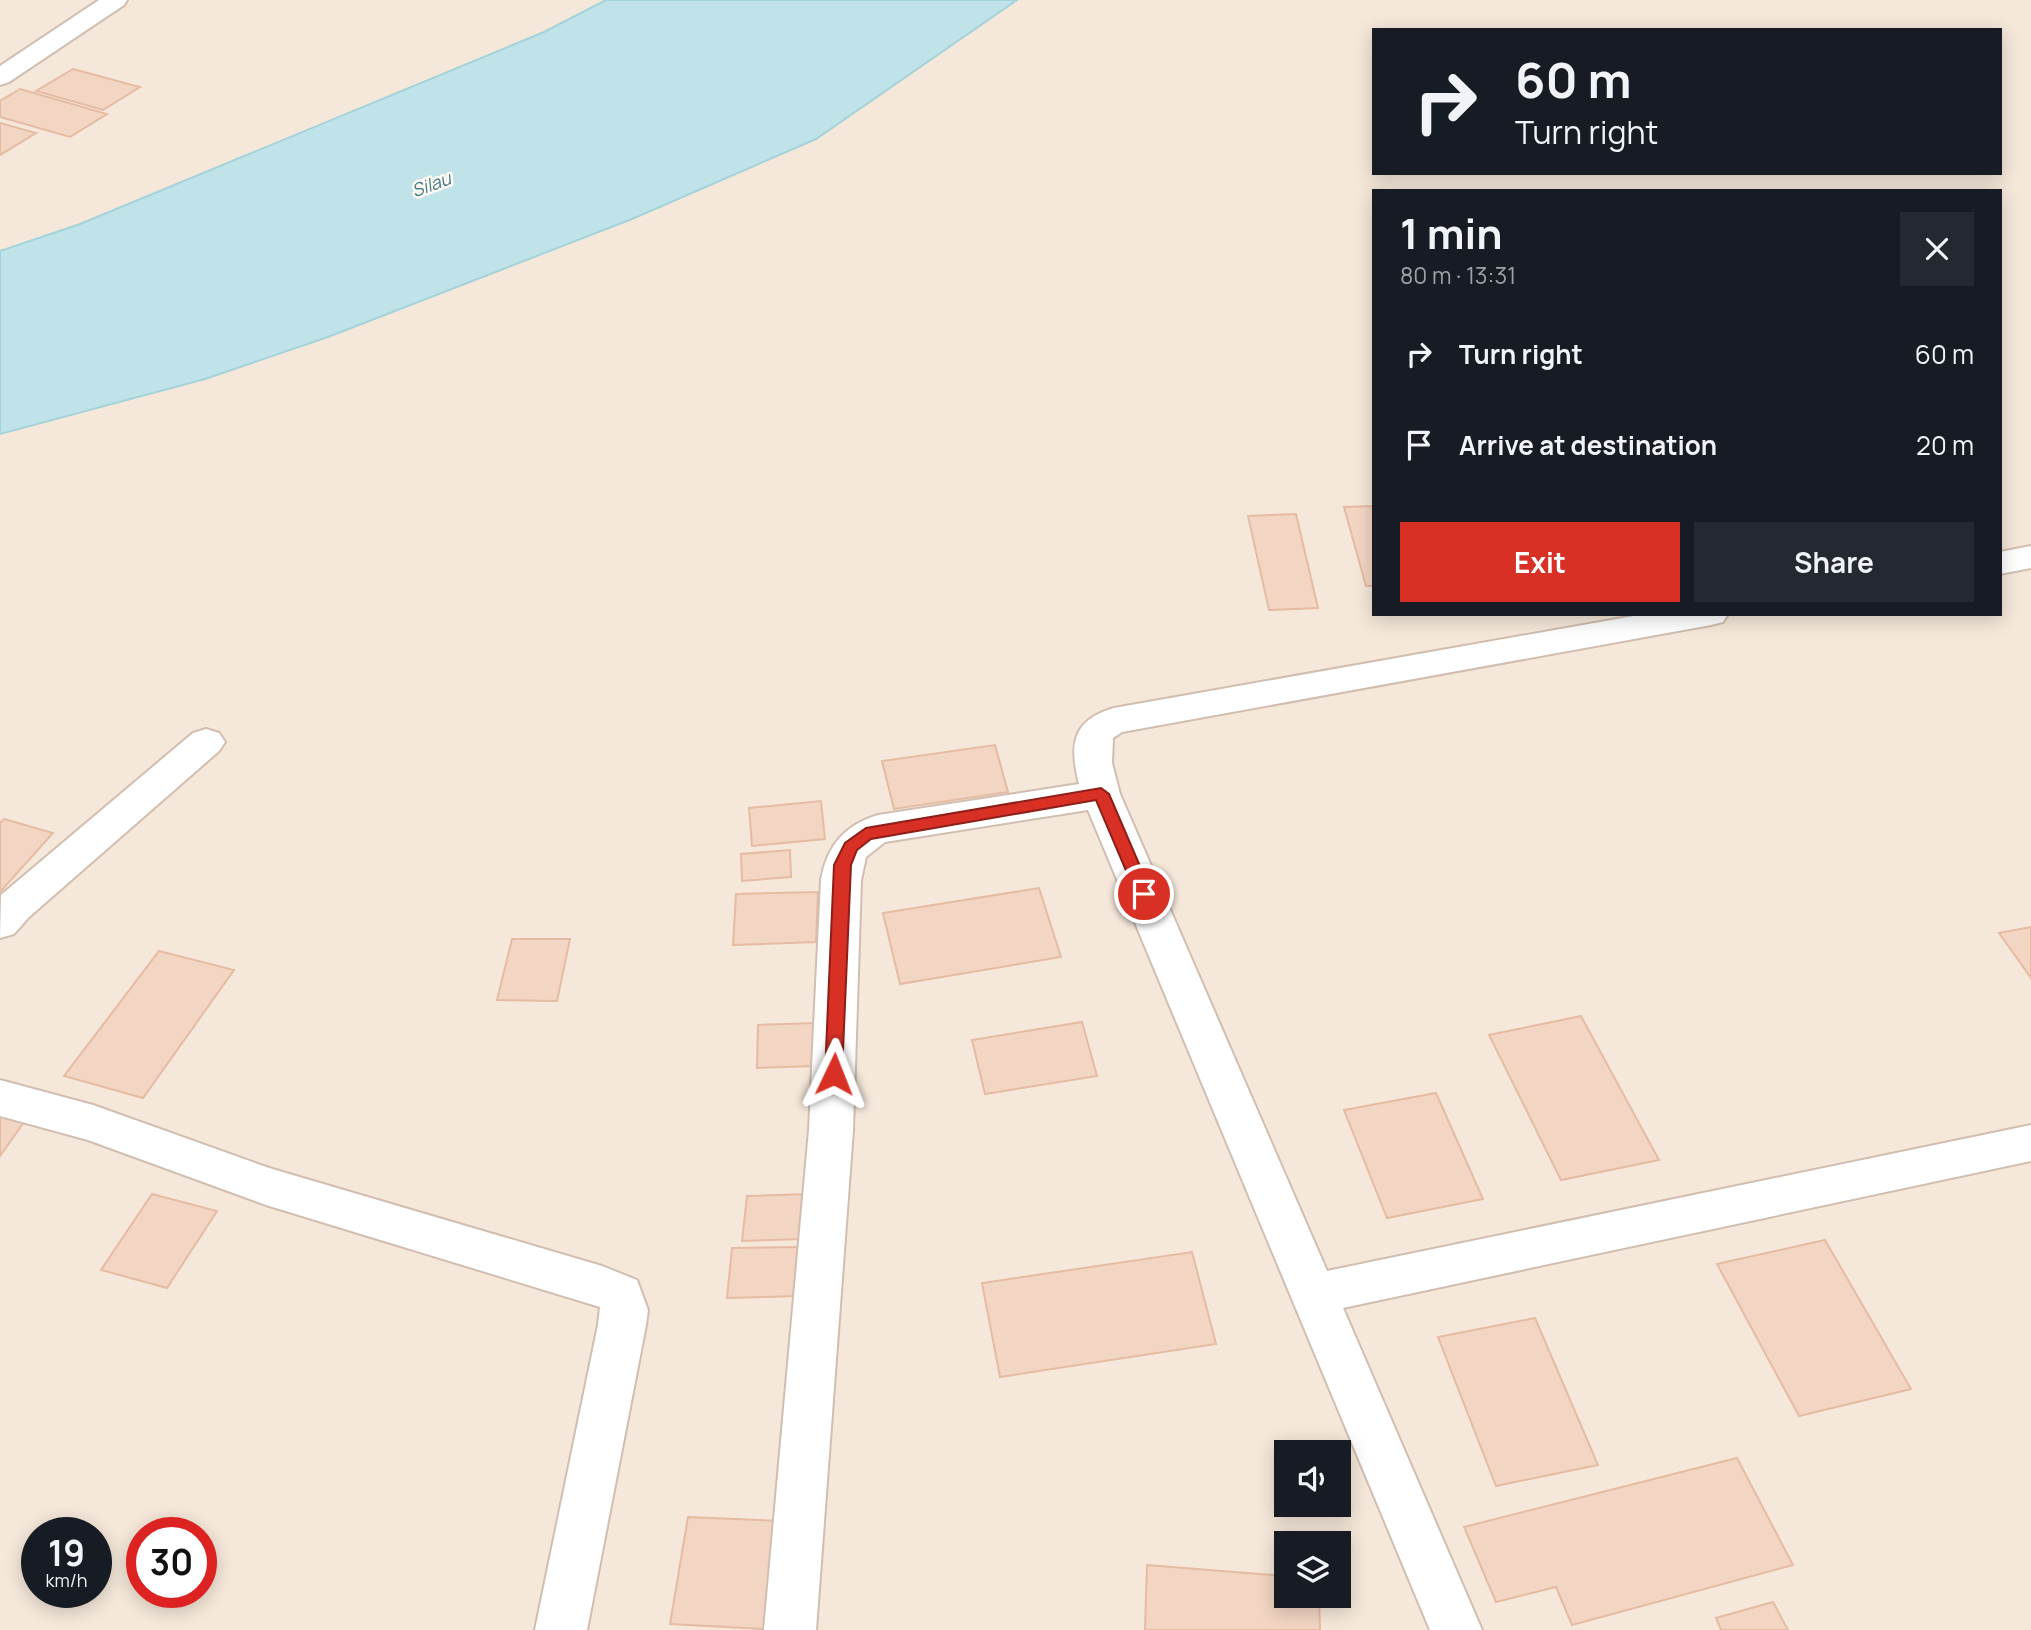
<!DOCTYPE html>
<html lang="en">
<head>
<meta charset="utf-8">
<style>
  :root { --surface:#171b24; --page:#242831; --text:#f1f3f6; --muted:#9ea1a6; --accent:#d93025 }
  body { margin:0; font-family:Manrope,sans-serif; background:var(--page); color:var(--text); height:100vh; display:flex; flex-direction:column; font-size:26px; white-space:nowrap }
  * { box-sizing:border-box; margin:0 }
  p { font-size:23px; color:var(--muted) }
  .icon { flex:none; width:38px; height:38px; fill:none; stroke:currentColor; stroke-width:2; stroke-linecap:round; stroke-linejoin:round }
  .map { position:relative; flex:1; overflow:hidden }
  .side { position:absolute; left:1372px; top:189px; width:630px; height:427px; display:flex; flex-direction:column; background:var(--surface); border-radius:0px; box-shadow:0 4px 18px #0003 }
  .side>* { flex:none }
  .banner { position:absolute; left:1372px; top:28px; width:630px; height:147px; border-radius:0px; box-shadow:0 4px 18px #0003; background:#171b24; color:var(--text); overflow:hidden }
  .fabs { position:absolute; left:1274px; top:1440px; display:grid; gap:14px }
  .fabs a { display:grid; place-items:center; width:77px; height:77px; border-radius:0px; background:var(--surface); box-shadow:0 4px 18px #0003; font-size:35px }
  .speed { position:absolute; left:21px; top:1517px; display:flex; gap:14px; font-size:35px; font-weight:700; text-align:center }
  .speed>* { display:grid; place-content:center; width:91px; height:91px; border-radius:50%; background:var(--surface); box-shadow:0 4px 18px #0003; line-height:1 }
  .speed small { font-size:18px; font-weight:400 }
  .speed .limit { border:10px solid #d22; background:#fff; color:#111 }
  .pin { position:absolute; display:grid; place-items:center; width:60px; height:60px; color:#fff; margin:-30px; border:4px solid #fff; border-radius:50%; box-shadow:0 2px 7px #0007 }
  .me { position:absolute; width:77px; margin:-38px; rotate:2deg; stroke-linejoin:round; filter:drop-shadow(0 0 5px #0008) }
  .turn { display:flex; align-items:center; gap:24px; height:147px; padding:0 28px; font-size:32px }
  .turn .icon { width:91px; height:91px; stroke-width:2.5 }
  .turn b { display:block; font-size:49px; line-height:60px }
  .round { display:grid; place-items:center; flex:none; width:74px; height:74px; border-radius:0px; background:var(--page) }
  .headline { display:flex; align-items:center; justify-content:space-between; height:119px; padding:0 28px }
  h1 { font-size:42px; font-weight:700; line-height:52px }
  .button { display:flex; gap:14px; margin-top:auto; padding:14px 28px }
  .button a { flex:1; height:80px; border-radius:0px; background:var(--accent); color:#fff; font-size:28px; font-weight:700; line-height:80px; text-align:center }
  .button a+a { background:var(--page); color:var(--text) }
  ul { padding:0; list-style:none }
  li { display:flex; align-items:center; gap:21px; height:91px; padding:0 28px }
  li div { flex:1 }
  li b { display:block; font-size:26px }
  li em { font-style:normal }
  .map>svg:first-child { display:block }
</style>
</head>
<body>
<div class="map">
<svg width="2031" height="1630" viewBox="0 0 2031 1630">
  <rect width="100%" height="100%" fill="#fdf6ec"/>
  <path fill="#f5e8da" fill-rule="evenodd" d="M0 0H2031V1630H0ZM1374 30H2000V173H1374ZM1374 191H2000V614H1374ZM1286 1452H1339V1505H1286ZM37 1533H96V1592H37ZM142 1533H201V1592H142ZM1286 1544H1339V1596H1286Z"/>
  <polygon fill="#bfe3e8" stroke="#a5d3da" stroke-width="2" points="606,0 1017,0 816,139 632,219 328,337 205,379 0,434 0,251 80,224 544,32"/>
  <g fill="#f3d5c3" stroke="#e6bba3" stroke-width="2">
    <polygon points="73,69 140,87 103,110 36,91"/>
    <polygon points="20,89 107,114 70,137 0,117 0,101"/>
    <polygon points="0,123 36,133 0,155"/>
    <polygon points="1374,506 1374,586 1366,586 1344,507"/>
    <polygon points="1296,514 1318,608 1269,610 1248,516"/>
    <polygon points="995,745 1008,792 894,809 882,761"/>
    <polygon points="821,801 825,839 752,846 749,808"/>
    <polygon points="4,819 53,833 0,892 0,823"/>
    <polygon points="790,850 791,877 742,881 741,854"/>
    <polygon points="1039,888 1061,957 900,984 883,913"/>
    <polygon points="818,892 816,942 733,945 736,894"/>
    <polygon points="2031,927 2031,978 1999,933"/>
    <polygon points="512,939 570,939 557,1001 497,1000"/>
    <polygon points="159,951 234,970 143,1098 64,1076"/>
    <polygon points="1581,1016 1659,1160 1561,1180 1489,1035"/>
    <polygon points="1082,1022 1097,1076 985,1094 972,1040"/>
    <polygon points="816,1023 815,1066 757,1068 758,1025"/>
    <polygon points="1436,1093 1483,1199 1387,1218 1344,1110"/>
    <polygon points="0,1104 31,1112 0,1156"/>
    <polygon points="152,1194 217,1211 167,1288 101,1270"/>
    <polygon points="807,1194 803,1239 742,1241 747,1196"/>
    <polygon points="1825,1240 1911,1389 1799,1416 1717,1264"/>
    <polygon points="806,1247 802,1296 727,1298 732,1248"/>
    <polygon points="1192,1252 1216,1344 1000,1377 982,1283"/>
    <polygon points="1535,1318 1598,1465 1496,1486 1438,1337"/>
    <polygon points="1737,1458 1793,1565 1572,1625 1556,1587 1496,1602 1464,1527"/>
    <polygon points="688,1517 780,1521 766,1629 670,1624"/>
    <polygon points="1147,1565 1286,1576 1286,1596 1319,1596 1320,1630 1145,1630"/>
    <polygon points="1773,1602 1788,1630 1721,1630 1716,1618"/>
  </g>
  <g fill="none" stroke-linecap="round" stroke-linejoin="round">
    <defs>
      <g id="minor">
        <polygon points="99,0 127,0 124,5 9,82 0,85 0,66"/>
        <polygon points="2031,546 2031,568 2000,574 2000,552"/>
        <path d="M1645 614H1728L1723 622 1711 625 1122 732 1113 738 1112 763 1120 794 1327 1271 2031 1125V1161L1343 1308 1482 1630H1430L1088 810 885 842 866 857 861 880 853 1130 816 1630H764L809 1130 821 880C827 845 845 825 878 815L1079 784C1069 745 1072 720 1114 708Z"/>
        <polygon points="206,729 219,733 225,742 219,751 29,917 14,934 0,938 1,895 193,733"/>
        <polygon points="0,1080 93,1105 269,1168 602,1266 637,1280 648,1310 646,1325 587,1630 535,1630 598,1325 600,1307 266,1205 88,1140 0,1116"/>
      </g>
    </defs>
    <use href="#minor" stroke="#d1beb0" stroke-width="4"/>
    <use href="#minor" fill="#fff" fill-rule="evenodd"/>
  </g>
  <polygon fill="#d93025" stroke="#8d1f18" stroke-width="2" points="1101,788 1109,794 1152,894 1150,898 1138,898 1136,894 1096,800 871,839 857,850 851,865 842,1074 840,1079 827,1079 825,1074 834,865 845,843 866,828"/>
  <g text-anchor="middle" dominant-baseline="central" stroke-width="5" stroke-linejoin="round" paint-order="stroke">
    <g font-size="18" font-style="italic" fill="#437c86" stroke="#fffaf3">
      <text transform="translate(431 184) rotate(-20)">Silau</text>
    </g>
  </g>
</svg>
<div class="fabs">
<a><svg class="icon" aria-label="sound" viewBox="0 0 24 24"><path d="M4 9h4l5-4v14l-5-4H4zM17 9q2 3 0 6"/></svg></a>
<a><svg class="icon" aria-label="layers" viewBox="0 0 24 24"><path d="M12 4l9 5-9 5-9-5zM3 14l9 5 9-5"/></svg></a>
</div>
<div class="speed"><div>19<small>km/h</small></div><div class="limit">30</div></div>
<div class="pin" style="left:1144px;top:894px;background:#d93025"><svg class="icon" aria-label="arrive" viewBox="0 0 24 24"><path d="M6 21V4h12l-3 4 3 4H6"/></svg></div>
<svg class="me" style="left:834px;top:1074px" viewBox="-20 -20 40 40"><path d="M0-17L14 15 0 8-14 15z" fill="#d93025" stroke="#fff" stroke-width="4"/></svg>
<div class="banner">
<div class="turn"><svg class="icon" aria-label="right" viewBox="0 0 24 24"><path d="M7 20v-9h11M14 6l5 5-5 5"/></svg><div><b>60 m</b>Turn right</div></div>
</div>
<section class="side">
<div class="headline"><div><h1>1 min</h1><p>80 m · 13:31</p></div><a class="round"><svg class="icon" aria-label="close" viewBox="0 0 24 24"><path d="M6 6l12 12M18 6L6 18"/></svg></a></div>
<ul>
<li><svg class="icon" aria-label="right" viewBox="0 0 24 24"><path d="M7 20v-9h11M14 6l5 5-5 5"/></svg><div><b>Turn right</b></div><em>60 m</em></li>
<li><svg class="icon" aria-label="arrive" viewBox="0 0 24 24"><path d="M6 21V4h12l-3 4 3 4H6"/></svg><div><b>Arrive at destination</b></div><em>20 m</em></li>
</ul>
<div class="button"><a>Exit</a><a>Share</a></div>
</section>
</div>
</body>
</html>
